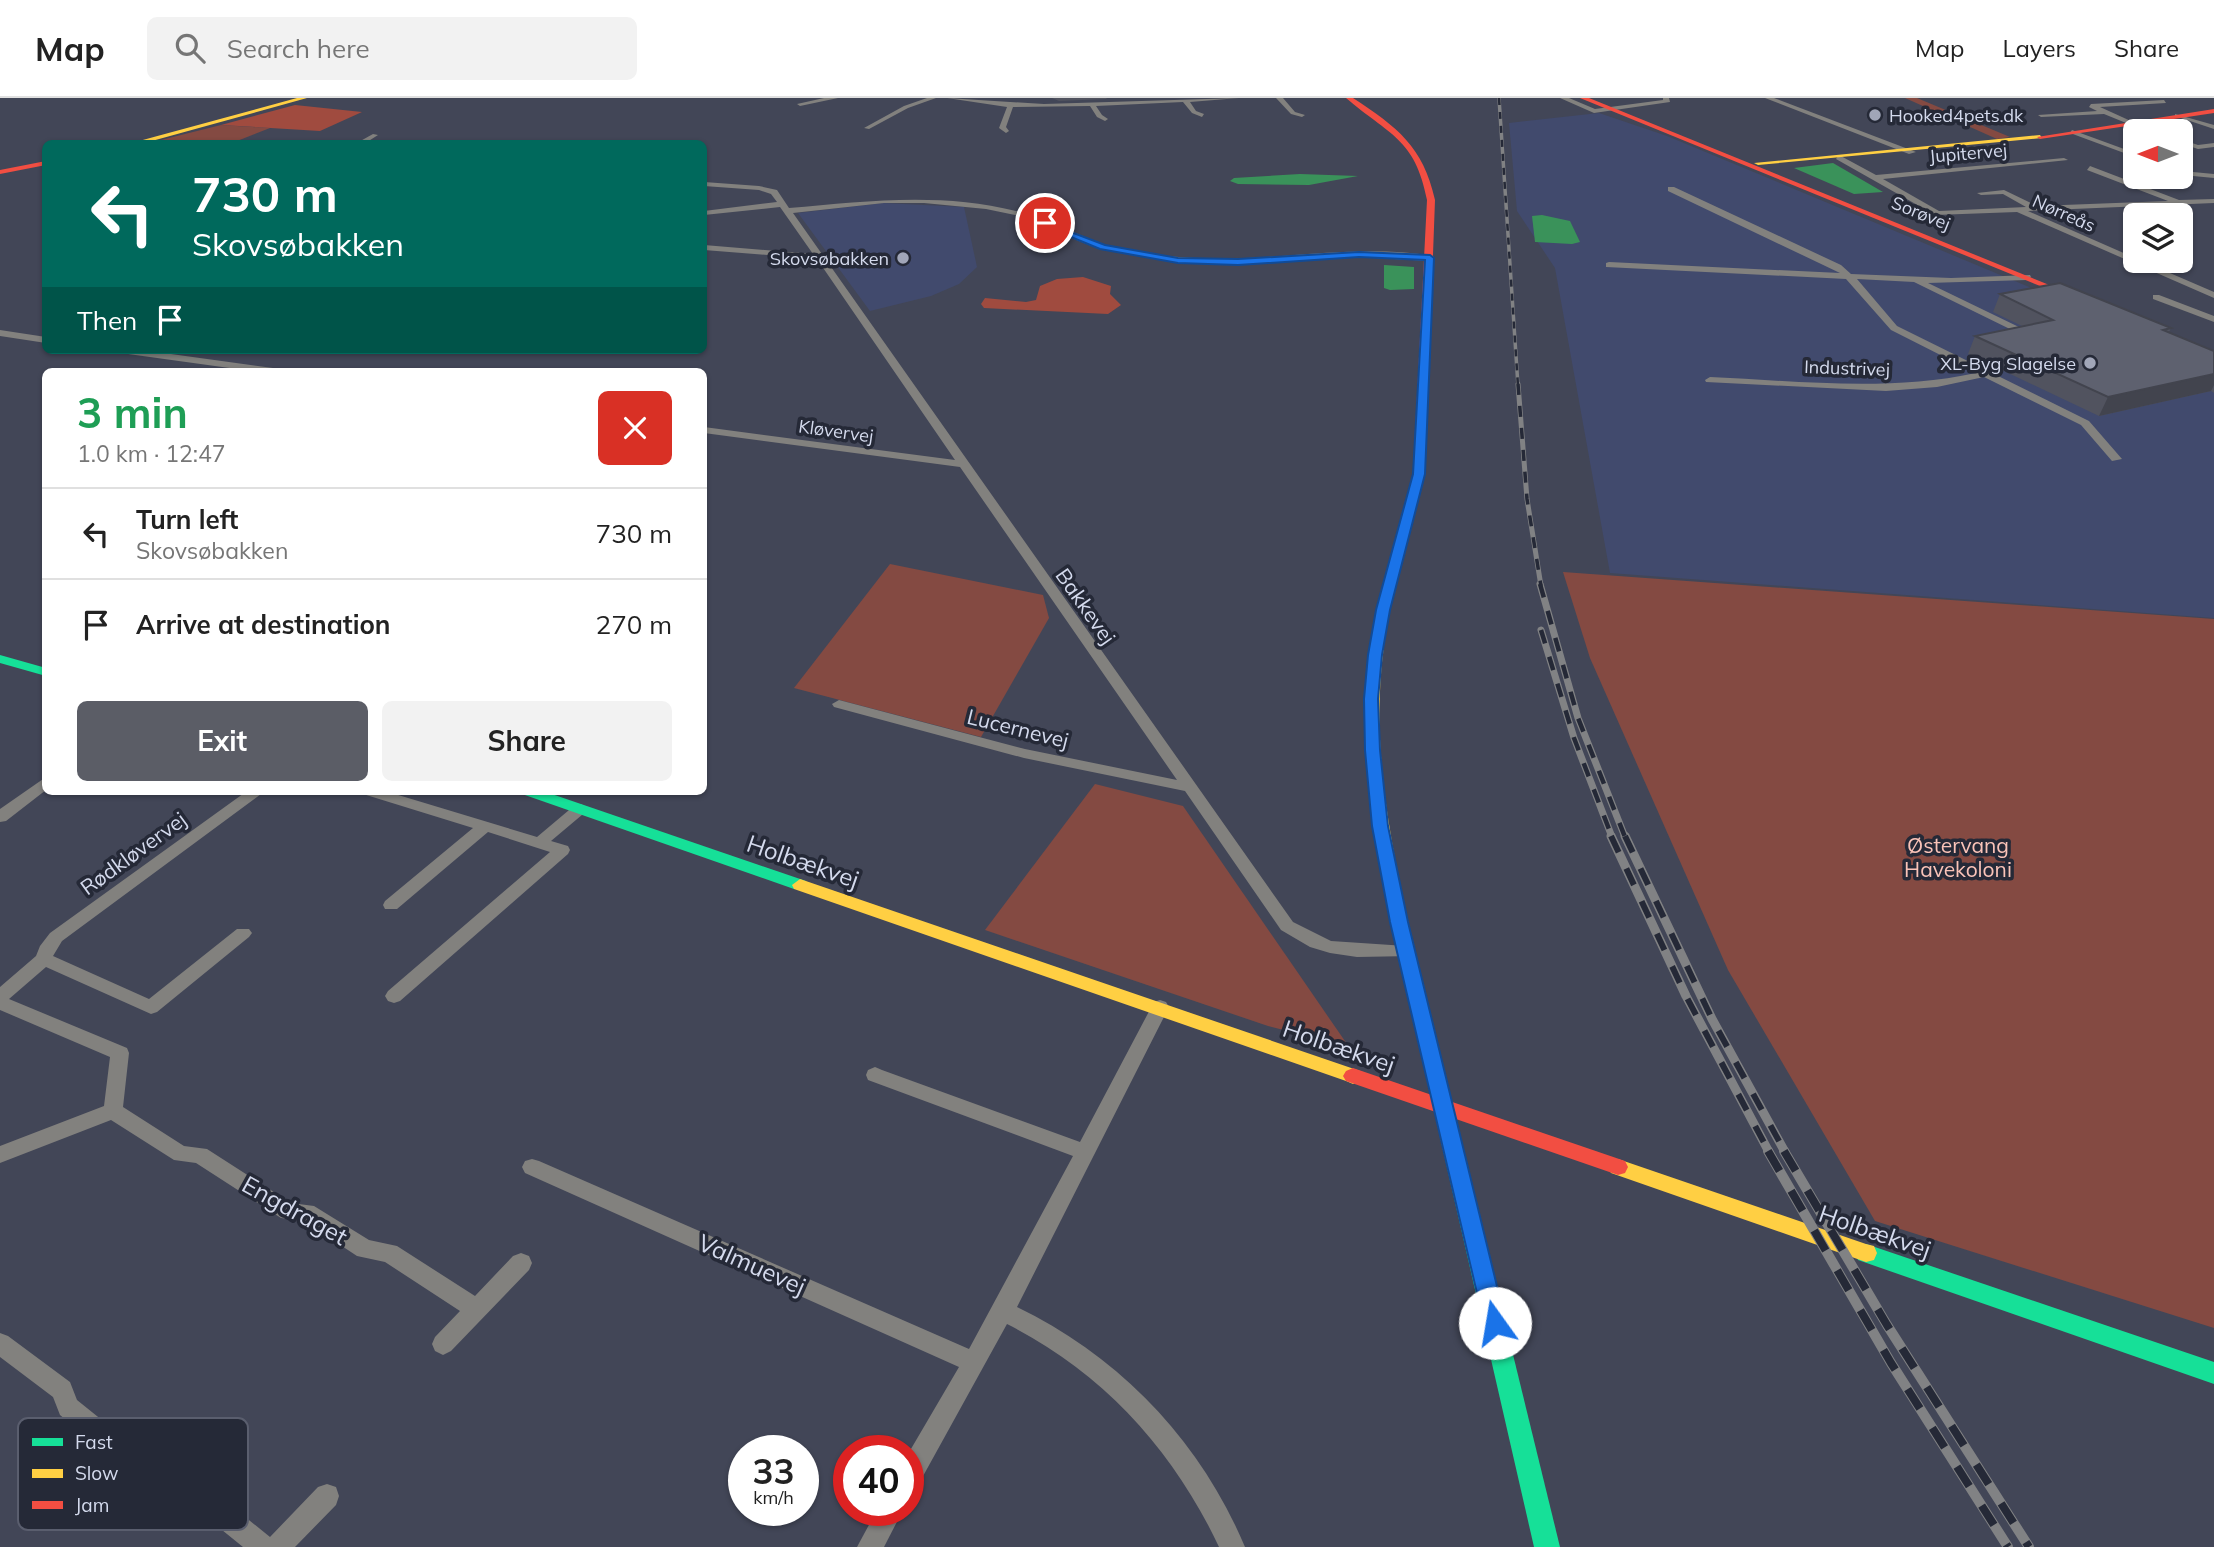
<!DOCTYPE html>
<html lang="en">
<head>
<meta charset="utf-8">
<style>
  :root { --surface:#fff; --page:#f2f2f2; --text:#222; --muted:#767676; --line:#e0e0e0; --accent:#5b5d66 }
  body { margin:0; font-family:Mulish,sans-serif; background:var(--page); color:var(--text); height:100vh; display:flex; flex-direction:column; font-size:26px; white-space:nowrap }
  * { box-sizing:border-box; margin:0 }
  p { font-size:23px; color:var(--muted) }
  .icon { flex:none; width:38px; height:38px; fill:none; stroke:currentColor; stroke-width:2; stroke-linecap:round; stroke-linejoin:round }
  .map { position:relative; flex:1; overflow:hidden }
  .sheet { position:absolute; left:42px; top:270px; width:665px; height:427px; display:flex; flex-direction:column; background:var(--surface); border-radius:10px; box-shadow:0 2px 5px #0004 }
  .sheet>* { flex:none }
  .hud { position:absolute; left:42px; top:42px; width:665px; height:214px; border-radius:10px; box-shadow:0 2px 5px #0004; background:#00695c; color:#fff; overflow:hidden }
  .needle { width:46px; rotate:270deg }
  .controls { position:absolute; left:2123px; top:21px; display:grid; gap:14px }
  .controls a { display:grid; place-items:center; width:70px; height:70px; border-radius:10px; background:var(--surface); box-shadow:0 2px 5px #0004; font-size:35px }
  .speed { position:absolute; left:728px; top:1337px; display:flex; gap:14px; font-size:35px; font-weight:700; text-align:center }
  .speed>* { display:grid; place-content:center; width:91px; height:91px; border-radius:50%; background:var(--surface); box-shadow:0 2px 5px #0004; line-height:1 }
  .speed small { font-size:18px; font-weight:400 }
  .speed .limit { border:10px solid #d22; background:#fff; color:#111 }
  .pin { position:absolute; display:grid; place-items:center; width:60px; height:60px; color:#fff; margin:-30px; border:4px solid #fff; border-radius:50%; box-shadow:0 2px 7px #0007 }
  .me { position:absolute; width:77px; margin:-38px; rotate:347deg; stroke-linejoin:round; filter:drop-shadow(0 0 5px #0008) }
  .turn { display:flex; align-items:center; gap:24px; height:147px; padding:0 35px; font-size:32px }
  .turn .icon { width:91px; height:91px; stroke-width:2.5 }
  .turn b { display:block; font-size:49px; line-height:60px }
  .then { display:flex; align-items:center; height:66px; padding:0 35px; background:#0003; gap:14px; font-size:26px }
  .round { display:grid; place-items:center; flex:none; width:74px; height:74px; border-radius:10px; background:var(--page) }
  .overview { display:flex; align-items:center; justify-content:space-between; height:119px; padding:0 35px }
  h1 { font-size:42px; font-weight:700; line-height:52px; color:#1e9e55 }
  .cta { display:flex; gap:14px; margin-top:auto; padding:14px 35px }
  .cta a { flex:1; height:80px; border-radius:10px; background:var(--accent); color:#fff; font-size:28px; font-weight:700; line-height:80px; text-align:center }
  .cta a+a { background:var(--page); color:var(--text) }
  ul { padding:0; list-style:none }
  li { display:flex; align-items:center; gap:21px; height:91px; padding:0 35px; border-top:2px solid var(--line) }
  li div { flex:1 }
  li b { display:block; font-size:26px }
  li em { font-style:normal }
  header { display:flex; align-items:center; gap:42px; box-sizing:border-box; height:98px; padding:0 35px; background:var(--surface); border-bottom:2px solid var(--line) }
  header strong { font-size:33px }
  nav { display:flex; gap:38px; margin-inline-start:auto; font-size:24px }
  .search { width:490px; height:63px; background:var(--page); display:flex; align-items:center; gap:18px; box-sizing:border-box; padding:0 24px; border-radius:10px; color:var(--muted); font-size:26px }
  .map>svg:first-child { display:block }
</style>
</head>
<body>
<header>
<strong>Map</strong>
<div class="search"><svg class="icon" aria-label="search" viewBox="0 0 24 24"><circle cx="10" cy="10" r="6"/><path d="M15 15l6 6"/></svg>Search here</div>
<nav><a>Map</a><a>Layers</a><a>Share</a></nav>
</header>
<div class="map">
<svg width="2214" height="1449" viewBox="0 0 2214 1449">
  <rect width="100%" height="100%" fill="#424657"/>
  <g fill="#414a6d">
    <polygon points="1599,15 1667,38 2214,266 2214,520 1610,475 1555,170 1517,113 1509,25"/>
    <polygon points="883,105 964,109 977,169 959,186 931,198 870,213 798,115"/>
  </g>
  <g fill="#844a42">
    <polygon points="1905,0 1917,0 2010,39 1997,41"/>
    <polygon points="221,27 270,30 232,45 145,46"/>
    <polygon points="890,466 1043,497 1049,520 981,639 794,590"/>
    <polygon points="1563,474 2214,521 2214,1230 1875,1123 1728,872 1590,560"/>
    <polygon points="1095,686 1183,708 1349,949 1268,928 985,832"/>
  </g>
  <g fill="#a04b3f">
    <polygon points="295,7 362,14 320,33 221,27"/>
    <polygon points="1083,179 1111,188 1110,196 1121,207 1108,216 984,210 981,206 985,200 1026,204 1036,202 1040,188 1057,181"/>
  </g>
  <g fill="#3a925a">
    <polygon points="1833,65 1883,94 1854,96 1794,70"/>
    <polygon points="1300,76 1358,78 1309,87 1238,86 1230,83 1234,80"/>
    <polygon points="1542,117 1570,123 1580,144 1572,146 1535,144 1532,118"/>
    <polygon points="1384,167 1414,169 1414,191 1390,192 1384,190"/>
  </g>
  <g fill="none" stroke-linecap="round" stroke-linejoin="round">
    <g fill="#82817e" fill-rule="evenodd">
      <polygon points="824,0 838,0 800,8 797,6"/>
      <polygon points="927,0 936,0 908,10 869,31 864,30 904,8"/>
      <polygon points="947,0 1044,6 1239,0 1190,4 1196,13 1204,16 1202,19 1192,15 1183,4 1096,8 1102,17 1108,21 1105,23 1097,19 1090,8 1013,9 1006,29 1009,33 1006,35 999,30 1007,9"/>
      <polygon points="1276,0 1283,0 1295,14 1305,17 1302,19 1291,16"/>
      <polygon points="1560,0 1569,0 1595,11 1663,2 1663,0 1669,0 1670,4 1594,15"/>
      <polygon points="1765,0 1774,0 1916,54 1909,56"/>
      <polygon points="2164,2 2166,5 2100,9 2133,24 2131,27 2104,16 2041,19 2038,17 2097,13 2089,9 2091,6"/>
      <polygon points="2175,16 2214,27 2214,31 2175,18"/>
      <polygon points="2072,32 2135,55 2135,59 2070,35"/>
      <polygon points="373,36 378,37 364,46 355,46"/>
      <polygon points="2180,41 2198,47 2214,45 2214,49 2198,51 2180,45"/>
      <polygon points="1839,57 1876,77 2064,60 2068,62 1883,81 1939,113 2026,109 2003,96 1981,97 1977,95 2004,92 2037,108 2168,103 2087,72 2090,68 2179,102 2214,101 2214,105 2028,113 2135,160 2135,163 2142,163 2214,194 2214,200 2017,114 1935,117 1836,61"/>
      <polygon points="2193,74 2214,76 2214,80 2193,78"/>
      <path d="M704 84 759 88 777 92 789 110C865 103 941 94 1016 113 1045 119 1073 135 1100 145 1123 154 1154 157 1179 159 1263 167 1349 144 1433 158L1434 160 1430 163 1358 159 1239 167 1178 165 1099 151 1015 117 986 111 924 105H884L793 115 1293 824 1331 843 1406 848 1412 850 1415 854 1412 858 1357 859 1330 855 1310 849 1281 832 1185 693 1024 660 834 609 832 606 839 602 1025 651 1177 682 960 369 704 335V329L955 362 817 161 704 152V147L813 156 780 109 704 117V113L777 104 771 96 759 92 704 88Z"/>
      <path d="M1668 89H1674L1841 167 1851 176 1951 180 2030 177 2031 179 2027 182 1928 185 2021 230V234L2018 235 1914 184 1857 181 1897 228 2089 323 2122 361 2112 363 2081 327 1984 279 1937 289 1886 293 1706 284 1705 282 1710 279C1799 283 1888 294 1976 275L1891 232 1846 181 1606 169V165L1609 164 1840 175 1668 93Z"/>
      <polygon points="2153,197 2159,197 2214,218 2214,224 2153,201"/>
      <polygon points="0,232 46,239 46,245 0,238"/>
      <polygon points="116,252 142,252 273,270 278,273 251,273 121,255"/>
      <polygon points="46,679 46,692 6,723 0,724 0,711"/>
      <polygon points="247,693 265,693 62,843 53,858 149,901 237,831 249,831 252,835 249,839 157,914 151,916 46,869 9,901 127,950 129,955 123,1009 184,1048 207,1051 291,1105 314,1108 369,1142 397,1148 475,1198 513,1158 521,1155 529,1158 532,1165 529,1172 451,1253 443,1257 435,1253 432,1246 435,1239 460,1213 385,1164 357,1158 304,1123 281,1120 196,1065 174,1062 111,1022 0,1065 0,1048 104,1008 110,959 0,912 0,889 36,858 40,848 50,835"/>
      <polygon points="360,693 385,693 537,739 575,707 581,706 589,711 551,743 568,748 570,752 568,756 400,903 394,905 388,903 385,898 388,893 550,754 488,734 397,811 385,811 383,807 385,803 473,730 363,696"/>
      <path d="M1160 902 1166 904 1169 909 1017 1209C1120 1259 1200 1342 1245 1449H1219C1174 1353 1103 1274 1007 1226L917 1389 908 1392V1356L959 1269 525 1075 522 1069 525 1063 532 1061 539 1063 969 1251 1073 1058 868 982 866 977 868 972 875 969 882 972 1080 1044 1154 904Z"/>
      <polygon points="0,1235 8,1238 70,1284 77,1302 154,1364 173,1365 182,1368 270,1439 318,1389 327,1386 336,1389 339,1398 336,1407 295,1449 243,1449 169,1389 150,1388 141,1385 60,1317 53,1299 0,1259"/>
      <polygon points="877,1412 903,1412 884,1449 857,1449"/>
    </g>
    <g fill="#16e098" fill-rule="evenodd">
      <polygon points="0,557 46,570 46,578 0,565"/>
      <polygon points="519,693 543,693 806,783 808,787 806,791 794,791 522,696"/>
      <polygon points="1453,1044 1460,1046 1463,1052 1560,1449 1534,1449 1443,1052 1446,1046"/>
      <polygon points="1866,1146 2214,1264 2214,1286 1858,1162 1855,1155 1858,1148"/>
    </g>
    <g fill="#ffcf43" fill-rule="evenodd">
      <polygon points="297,0 307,0 141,46 128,46"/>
      <polygon points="2040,37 2042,40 1758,67 1754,65"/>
      <path d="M1377 544 1384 548C1371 642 1388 732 1408 823 1425 900 1445 976 1463 1052L1460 1058 1453 1060 1446 1058 1443 1052C1426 976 1407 900 1391 823 1372 731 1357 641 1370 548Z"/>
      <polygon points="800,781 1360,973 1363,978 1360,983 1353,986 1346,983 794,791 792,787"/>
      <polygon points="1618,1061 1866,1146 1874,1148 1877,1155 1874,1162 1866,1164 1611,1075 1608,1069 1611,1063"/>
    </g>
    <g fill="#f24e42" fill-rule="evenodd">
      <path d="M1346 0H1353C1397 29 1423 48 1435 102L1425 375 1390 512 1384 548 1377 552 1370 548 1376 512 1413 375 1427 102C1415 40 1389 37 1346 0Z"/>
      <polygon points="1580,0 1589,0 2079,199 2072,201"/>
      <polygon points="2214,11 2214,15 2040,41 2037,39"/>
      <polygon points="46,63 46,67 0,76 0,72"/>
      <polygon points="1353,970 1625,1063 1628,1069 1625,1075 1618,1077 1346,983 1343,978 1346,973"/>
    </g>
    <defs>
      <polyline id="rail-far4" points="1499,0 1518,288"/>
      <polyline id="rail-far3" points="1518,286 1527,401 1541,488"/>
      <g id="rail-far2">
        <polyline points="1540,486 1578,620 1625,739"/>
        <polyline points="1541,532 1574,640 1612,739"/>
      </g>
      <g id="rail-far1">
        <polyline points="1611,738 1686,898 1769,1054"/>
        <polyline points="1625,738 1712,921 1785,1054"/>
      </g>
      <g id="rail">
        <polyline points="1768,1053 1891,1265 2008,1449"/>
        <polyline points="1784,1053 1887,1227 2029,1449"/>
      </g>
    </defs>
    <use href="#rail-far4" stroke="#818284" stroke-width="3.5"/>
    <use href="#rail-far3" stroke="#818284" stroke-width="5"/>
    <use href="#rail-far2" stroke="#818284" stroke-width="7"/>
    <use href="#rail-far1" stroke="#818284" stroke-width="9"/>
    <use href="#rail" stroke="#818284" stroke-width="10"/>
    <use href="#rail-far4" stroke="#252937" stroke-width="2.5" stroke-dasharray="7" stroke-linecap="butt"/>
    <use href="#rail-far3" stroke="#252937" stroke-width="3.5" stroke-dasharray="11" stroke-linecap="butt"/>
    <use href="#rail-far2" stroke="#252937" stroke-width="4.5" stroke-dasharray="14" stroke-linecap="butt"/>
    <use href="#rail-far1" stroke="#252937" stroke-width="6" stroke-dasharray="18" stroke-linecap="butt"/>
    <use href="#rail" stroke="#252937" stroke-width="8" stroke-dasharray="23" stroke-linecap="butt"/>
  </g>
  <g fill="#51535f">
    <polygon points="1052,0 1107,0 1106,1 1059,3"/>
    <polygon points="2000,196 2171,230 2169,234 2214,253 2214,295 2211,293 2099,318 1968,256 1975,238 2022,228 1993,214"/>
  </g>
  <polygon fill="#42444e" points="2214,276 2214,287 2211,293 2099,318 2108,299"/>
  <polygon fill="#5e616f" stroke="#42444e" stroke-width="2" points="2060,185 2171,230 2163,232 2214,253 2214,276 2108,299 1975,238 2053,222 2000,196"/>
  <polygon fill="#1a73e8" stroke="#114b97" stroke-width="2" points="1042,123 1105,147 1178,160 1238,161 1359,154 1430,157 1434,160 1425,376 1390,512 1382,557 1378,601 1380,652 1388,728 1408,824 1506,1225 1503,1232 1495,1235 1487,1232 1484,1225 1390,824 1372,728 1365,652 1364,601 1368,557 1376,512 1413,376 1425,162 1359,159 1238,167 1178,165 1100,151 1042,127"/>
  <g fill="#a1a6b8" stroke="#252937" stroke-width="2.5">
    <circle cx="1875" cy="17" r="7"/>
    <circle cx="903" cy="160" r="7"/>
    <circle cx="2090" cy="265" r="7"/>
  </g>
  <g text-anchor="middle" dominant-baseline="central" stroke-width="7" stroke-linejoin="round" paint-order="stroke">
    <g font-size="18" fill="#d4daed" stroke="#252937" text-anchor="end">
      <text x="1889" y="17" text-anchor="start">Hooked4pets.dk</text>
      <text x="889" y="160">Skovsøbakken</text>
      <text x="2076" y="265">XL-Byg Slagelse</text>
    </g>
    <g font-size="18" fill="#d4daed" stroke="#252937">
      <text transform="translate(1968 55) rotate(-5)">Jupitervej</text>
      <text transform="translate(1921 115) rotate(22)">Sorøvej</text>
      <text transform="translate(2064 115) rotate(24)">Nørreås</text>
      <text transform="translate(1847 270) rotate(2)">Industrivej</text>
      <text transform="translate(836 333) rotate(8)">Kløvervej</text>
    </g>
    <g font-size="21" fill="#d4daed" stroke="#252937">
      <text transform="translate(1086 508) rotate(55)">Bakkevej</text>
      <text transform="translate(1018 630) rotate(14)">Lucernevej</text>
      <text transform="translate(133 755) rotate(-36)">Rødkløvervej</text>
    </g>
    <g font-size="21" fill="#fac3b8" stroke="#252937">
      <text x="1958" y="747">Østervang<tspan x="1958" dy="24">Havekoloni</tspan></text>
    </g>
    <g font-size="24" fill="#d4daed" stroke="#252937">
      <text transform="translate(803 763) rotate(19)">Holbækvej</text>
      <text transform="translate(1339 948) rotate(19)">Holbækvej</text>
      <text transform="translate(295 1112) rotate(29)">Engdraget</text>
      <text transform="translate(1875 1133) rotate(19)">Holbækvej</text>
      <text transform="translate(752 1166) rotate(24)">Valmuevej</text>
    </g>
  </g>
  <rect x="18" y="1320" width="230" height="112" rx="10" fill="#252937" stroke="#5a5e6e" stroke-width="2"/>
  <rect x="32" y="1340" width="31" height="8" fill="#16e098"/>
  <rect x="32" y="1371" width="31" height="9" fill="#ffcf43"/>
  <rect x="32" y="1403" width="31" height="8" fill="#f24e42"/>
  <g font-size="19" fill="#d4daed">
    <text x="75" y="1351">Fast</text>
    <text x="75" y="1382">Slow</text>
    <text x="75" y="1414">Jam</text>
  </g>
</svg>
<div class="controls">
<a><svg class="needle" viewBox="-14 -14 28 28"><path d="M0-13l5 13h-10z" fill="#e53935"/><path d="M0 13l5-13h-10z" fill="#767676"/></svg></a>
<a><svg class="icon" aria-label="layers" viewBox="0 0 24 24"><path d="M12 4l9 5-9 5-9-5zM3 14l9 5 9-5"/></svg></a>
</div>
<div class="speed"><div>33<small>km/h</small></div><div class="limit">40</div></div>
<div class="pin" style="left:1045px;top:125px;background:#d93025"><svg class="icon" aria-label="arrive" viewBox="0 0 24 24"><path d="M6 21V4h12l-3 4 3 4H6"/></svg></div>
<svg class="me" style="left:1495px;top:1225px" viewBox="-20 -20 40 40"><circle r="19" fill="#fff"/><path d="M0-13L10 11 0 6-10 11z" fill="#1a73e8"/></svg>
<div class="hud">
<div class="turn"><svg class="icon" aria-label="left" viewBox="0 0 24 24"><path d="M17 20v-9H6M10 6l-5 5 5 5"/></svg><div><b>730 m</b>Skovsøbakken</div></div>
<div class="then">Then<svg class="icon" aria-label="arrive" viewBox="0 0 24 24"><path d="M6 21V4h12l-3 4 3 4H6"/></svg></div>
</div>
<section class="sheet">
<div class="overview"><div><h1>3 min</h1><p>1.0 km · 12:47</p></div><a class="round" style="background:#d93025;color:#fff"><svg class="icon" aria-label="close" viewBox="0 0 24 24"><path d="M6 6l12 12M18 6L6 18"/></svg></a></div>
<ul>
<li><svg class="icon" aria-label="left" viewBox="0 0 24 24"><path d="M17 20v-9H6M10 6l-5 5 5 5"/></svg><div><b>Turn left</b><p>Skovsøbakken</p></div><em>730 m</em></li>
<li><svg class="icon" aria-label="arrive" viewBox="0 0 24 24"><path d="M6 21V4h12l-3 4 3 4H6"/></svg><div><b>Arrive at destination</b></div><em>270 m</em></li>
</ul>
<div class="cta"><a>Exit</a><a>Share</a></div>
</section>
</div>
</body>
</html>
